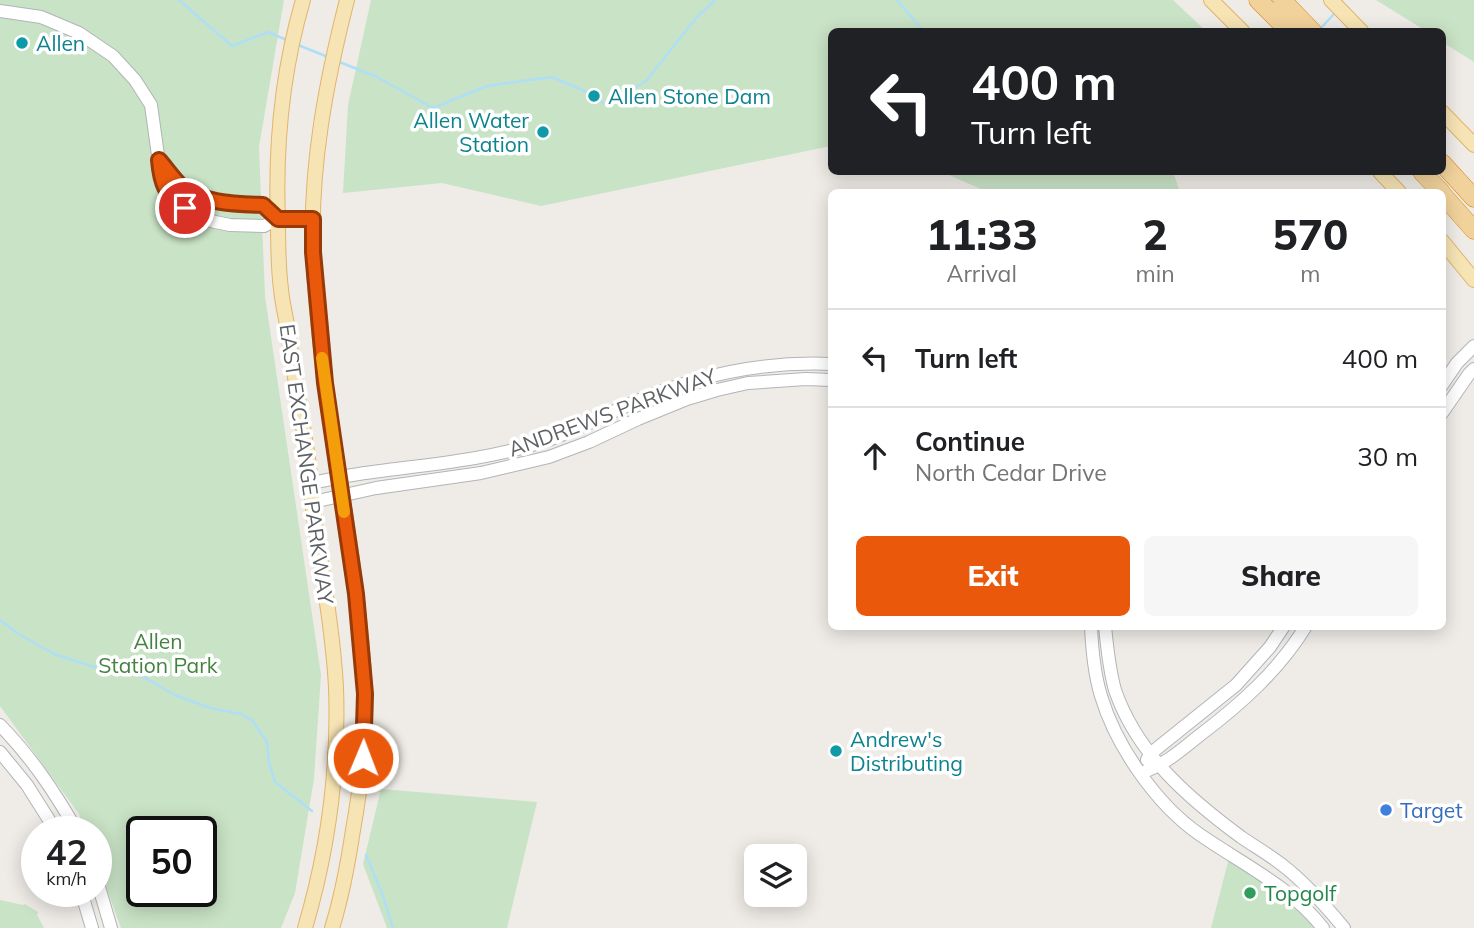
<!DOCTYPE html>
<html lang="en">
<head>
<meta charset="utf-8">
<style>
  :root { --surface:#fff; --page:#f6f6f6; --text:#202124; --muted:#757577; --line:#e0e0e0; --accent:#ea580c }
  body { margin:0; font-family:Mulish,sans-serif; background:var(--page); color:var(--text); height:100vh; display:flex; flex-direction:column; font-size:26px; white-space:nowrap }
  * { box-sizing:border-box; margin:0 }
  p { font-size:23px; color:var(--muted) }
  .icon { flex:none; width:38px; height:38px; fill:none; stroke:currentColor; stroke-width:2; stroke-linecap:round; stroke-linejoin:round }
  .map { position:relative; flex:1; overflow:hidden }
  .drawer { position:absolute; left:828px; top:189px; width:618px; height:441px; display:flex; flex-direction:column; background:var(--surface); border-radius:10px; box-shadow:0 4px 18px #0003 }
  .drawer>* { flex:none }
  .banner { position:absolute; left:828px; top:28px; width:618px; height:147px; border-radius:10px; box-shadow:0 4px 18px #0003; background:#202124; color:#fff; overflow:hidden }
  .fabs { position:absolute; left:744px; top:844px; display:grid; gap:14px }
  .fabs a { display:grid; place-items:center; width:63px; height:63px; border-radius:10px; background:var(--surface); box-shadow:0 4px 18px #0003; font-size:35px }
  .speed { position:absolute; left:21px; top:816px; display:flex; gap:14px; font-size:35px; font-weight:700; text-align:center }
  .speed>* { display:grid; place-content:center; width:91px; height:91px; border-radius:50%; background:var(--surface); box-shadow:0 4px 18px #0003; line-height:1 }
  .speed small { font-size:18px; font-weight:400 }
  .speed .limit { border:4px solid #111; border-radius:10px; background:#fff; color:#111 }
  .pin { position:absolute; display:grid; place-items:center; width:60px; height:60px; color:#fff; margin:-30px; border:4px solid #fff; border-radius:50%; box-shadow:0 2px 7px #0007 }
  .me { position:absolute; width:77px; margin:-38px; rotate:1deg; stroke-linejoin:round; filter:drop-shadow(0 0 5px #0008) }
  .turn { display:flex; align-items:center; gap:24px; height:147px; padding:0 28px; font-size:32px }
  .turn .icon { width:91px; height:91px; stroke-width:2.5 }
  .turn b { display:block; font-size:49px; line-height:60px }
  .eta { display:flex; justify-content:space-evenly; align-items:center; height:119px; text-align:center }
  .eta b { font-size:42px; font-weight:800; line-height:49px }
  .cta { display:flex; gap:14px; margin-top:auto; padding:14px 28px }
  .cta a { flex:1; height:80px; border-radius:10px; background:var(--accent); color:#fff; font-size:28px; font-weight:800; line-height:80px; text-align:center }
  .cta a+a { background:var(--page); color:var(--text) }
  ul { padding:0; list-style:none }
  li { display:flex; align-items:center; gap:21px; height:98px; padding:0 28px; border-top:2px solid var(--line) }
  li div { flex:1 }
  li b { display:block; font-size:26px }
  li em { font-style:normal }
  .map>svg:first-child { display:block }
</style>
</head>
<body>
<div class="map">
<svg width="1474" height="928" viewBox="0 0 1474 928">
  <rect width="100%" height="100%" fill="#efece7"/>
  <g fill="#c9e3c6" fill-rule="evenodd">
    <path d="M0 0H284L259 147 265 296 321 675 314 779 295 893 281 928H121L96 860V831H85L79 814 0 706ZM142 831H201V891H142Z"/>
    <polygon points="371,0 1173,0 1206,31 831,32 831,146 541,206 442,183 343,193 348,105"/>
    <polygon points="1376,0 1474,0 1474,62 1442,42 1442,32 1426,31"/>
    <polygon points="942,172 1173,172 1180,192 988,192"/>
    <polygon points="381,789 537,802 507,928 387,928 363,864"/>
    <path d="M1229 858C1260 878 1291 900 1315 928H1211Z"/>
    <polygon points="0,900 23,905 25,904 38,912 37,915 44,928 0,928"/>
  </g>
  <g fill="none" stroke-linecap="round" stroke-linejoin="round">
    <g stroke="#afdff6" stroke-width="2.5">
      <polyline points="179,0 232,46 268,32 289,41"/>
      <polyline points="897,0 924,32"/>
      <polyline points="1319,30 1336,12"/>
      <polyline points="298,45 328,57"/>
      <polyline points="337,61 377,77 433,108 487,86 552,77 589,93 606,105 646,81 696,18 715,0"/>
      <polyline points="0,620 17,633 54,654 104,670 134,673 147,679 175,695 210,708 241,714 252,720 267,742 269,763 275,782 312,811"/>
      <polyline points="366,855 383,896 393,928"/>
    </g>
    <defs>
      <g id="minor">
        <path d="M0 11 41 17 79 33 113 56 135 80 151 105 161 177 166 190 173 201 195 215 215 222 230 225 264 226 277 219 263 205C236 204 203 204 181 186 173 178 166 168 159 160"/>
        <polyline points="1442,385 1457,363 1474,346"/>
        <polyline points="1442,413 1469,374 1474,369"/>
        <path d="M312 483C327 480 343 476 359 474 420 465 483 461 542 442 574 432 604 415 635 402 698 375 762 361 831 364"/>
        <polyline points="313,502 376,488 481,473 549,457 589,442 638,419 687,399 717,390 748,383 806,379 831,380"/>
        <path d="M1091 626C1092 650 1094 673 1101 696 1116 746 1156 804 1199 834 1242 864 1290 886 1323 928"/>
        <path d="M1105 626C1107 647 1109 669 1115 690 1137 754 1188 798 1241 837 1254 846 1268 854 1281 864 1305 882 1325 905 1344 928"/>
        <path d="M0 725C32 758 54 791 77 831"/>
        <polyline points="0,752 27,785 56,831"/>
        <polyline points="1147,760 1150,754 1236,685 1270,647 1284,626"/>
        <path d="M1141 773C1166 764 1180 751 1200 735 1241 704 1279 670 1306 626"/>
        <polyline points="96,877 111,928"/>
        <polyline points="81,891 92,928"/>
      </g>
      <g id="major">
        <path d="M303 0C282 72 275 145 278 220 278 243 278 266 281 289 282 301 285 313 287 325 293 367 300 409 307 451 311 475 311 500 315 524 323 578 333 633 336 687 339 769 328 850 305 928"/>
        <polyline points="1211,0 1243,32"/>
        <polyline points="1331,0 1362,32"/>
        <polyline points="1442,112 1474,145"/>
        <polyline points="1380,172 1399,192"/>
        <polyline points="277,219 313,219"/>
        <polyline points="1442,241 1474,280"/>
        <polyline points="335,753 364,755"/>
        <path d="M332 928C342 896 348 863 353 830 361 785 367 739 365 693 358 544 319 400 313 251 310 166 326 82 347 0"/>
      </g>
      <g id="highway">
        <polyline points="1258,0 1290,32"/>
        <polyline points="1282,0 1313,32"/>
        <polyline points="1442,163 1474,198"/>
        <polyline points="1422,172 1441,192"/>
        <polyline points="1442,194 1474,230"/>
      </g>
    </defs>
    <use href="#minor" stroke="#b2b4b7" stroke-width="14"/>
    <use href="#major" stroke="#e2b46c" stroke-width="16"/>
    <use href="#highway" stroke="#dc8a1a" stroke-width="19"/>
    <use href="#minor" stroke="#fff" stroke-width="12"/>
    <use href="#major" stroke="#f6e4b4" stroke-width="14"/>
    <use href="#highway" stroke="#f1d29b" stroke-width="18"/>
  </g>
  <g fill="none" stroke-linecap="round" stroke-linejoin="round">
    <defs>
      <path id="route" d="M185 208C165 195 161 183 159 160 166 168 173 178 181 186 203 204 236 204 263 205L278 219H313V252L325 383 356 594 365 694 363 758"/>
    </defs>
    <use href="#route" stroke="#983908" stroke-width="18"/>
    <use href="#route" stroke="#ea580c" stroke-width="12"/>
    <polyline stroke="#f59e0b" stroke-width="12" points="322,358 344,512"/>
  </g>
  <g fill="#0f9aa8" stroke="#fff" stroke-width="2.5">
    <circle cx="22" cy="43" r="7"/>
    <circle cx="594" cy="96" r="7"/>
    <circle cx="543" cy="132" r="7"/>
    <circle cx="836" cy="751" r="7"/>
  </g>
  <circle fill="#3f7fe0" stroke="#fff" stroke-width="2.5" cx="1386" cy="810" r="7"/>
  <circle fill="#2e9e5b" stroke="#fff" stroke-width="2.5" cx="1250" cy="893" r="7"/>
  <g text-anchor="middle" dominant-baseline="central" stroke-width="7" stroke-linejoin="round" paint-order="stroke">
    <g font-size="21" fill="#0d838f" stroke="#fff" text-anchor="start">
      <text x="36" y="43">Allen</text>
      <text x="608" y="96">Allen Stone Dam</text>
      <text x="529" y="120" text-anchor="end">Allen Water<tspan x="529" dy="24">Station</tspan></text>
      <text x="850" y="739">Andrew's<tspan x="850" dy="24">Distributing</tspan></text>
    </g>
    <g font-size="21" fill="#5e6265" stroke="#fff">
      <text transform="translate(612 412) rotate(-20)">ANDREWS PARKWAY</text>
      <text transform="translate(307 464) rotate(82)">EAST EXCHANGE PARKWAY</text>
    </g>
    <g font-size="21" fill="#448240" stroke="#fff">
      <text x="158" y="641">Allen<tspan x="158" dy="24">Station Park</tspan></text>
    </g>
    <g font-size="21" fill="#366cbe" stroke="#fff" text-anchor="start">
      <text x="1400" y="810">Target</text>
    </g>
    <g font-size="21" fill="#27864d" stroke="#fff" text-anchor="start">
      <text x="1264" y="893">Topgolf</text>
    </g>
  </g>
</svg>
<div class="fabs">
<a><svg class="icon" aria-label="layers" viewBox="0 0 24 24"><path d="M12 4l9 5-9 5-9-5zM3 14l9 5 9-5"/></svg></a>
</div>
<div class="speed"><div>42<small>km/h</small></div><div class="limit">50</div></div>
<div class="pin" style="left:185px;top:208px;background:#d93025"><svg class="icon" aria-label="arrive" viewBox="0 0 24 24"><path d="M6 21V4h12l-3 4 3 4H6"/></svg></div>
<svg class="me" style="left:363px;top:758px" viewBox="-20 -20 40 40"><circle r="17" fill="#ea580c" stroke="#fff" stroke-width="3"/><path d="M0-11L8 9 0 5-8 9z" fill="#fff"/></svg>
<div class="banner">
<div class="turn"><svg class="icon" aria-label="left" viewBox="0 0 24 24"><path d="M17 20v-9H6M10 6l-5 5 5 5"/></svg><div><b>400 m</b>Turn left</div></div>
</div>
<section class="drawer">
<div class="eta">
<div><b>11:33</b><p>Arrival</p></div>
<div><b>2</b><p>min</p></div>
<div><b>570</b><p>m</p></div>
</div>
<ul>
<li><svg class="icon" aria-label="left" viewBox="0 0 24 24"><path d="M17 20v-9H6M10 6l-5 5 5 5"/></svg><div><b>Turn left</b></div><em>400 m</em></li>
<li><svg class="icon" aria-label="ahead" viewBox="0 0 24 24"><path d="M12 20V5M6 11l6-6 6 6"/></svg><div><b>Continue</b><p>North Cedar Drive</p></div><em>30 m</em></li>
</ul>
<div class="cta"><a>Exit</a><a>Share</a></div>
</section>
</div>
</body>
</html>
